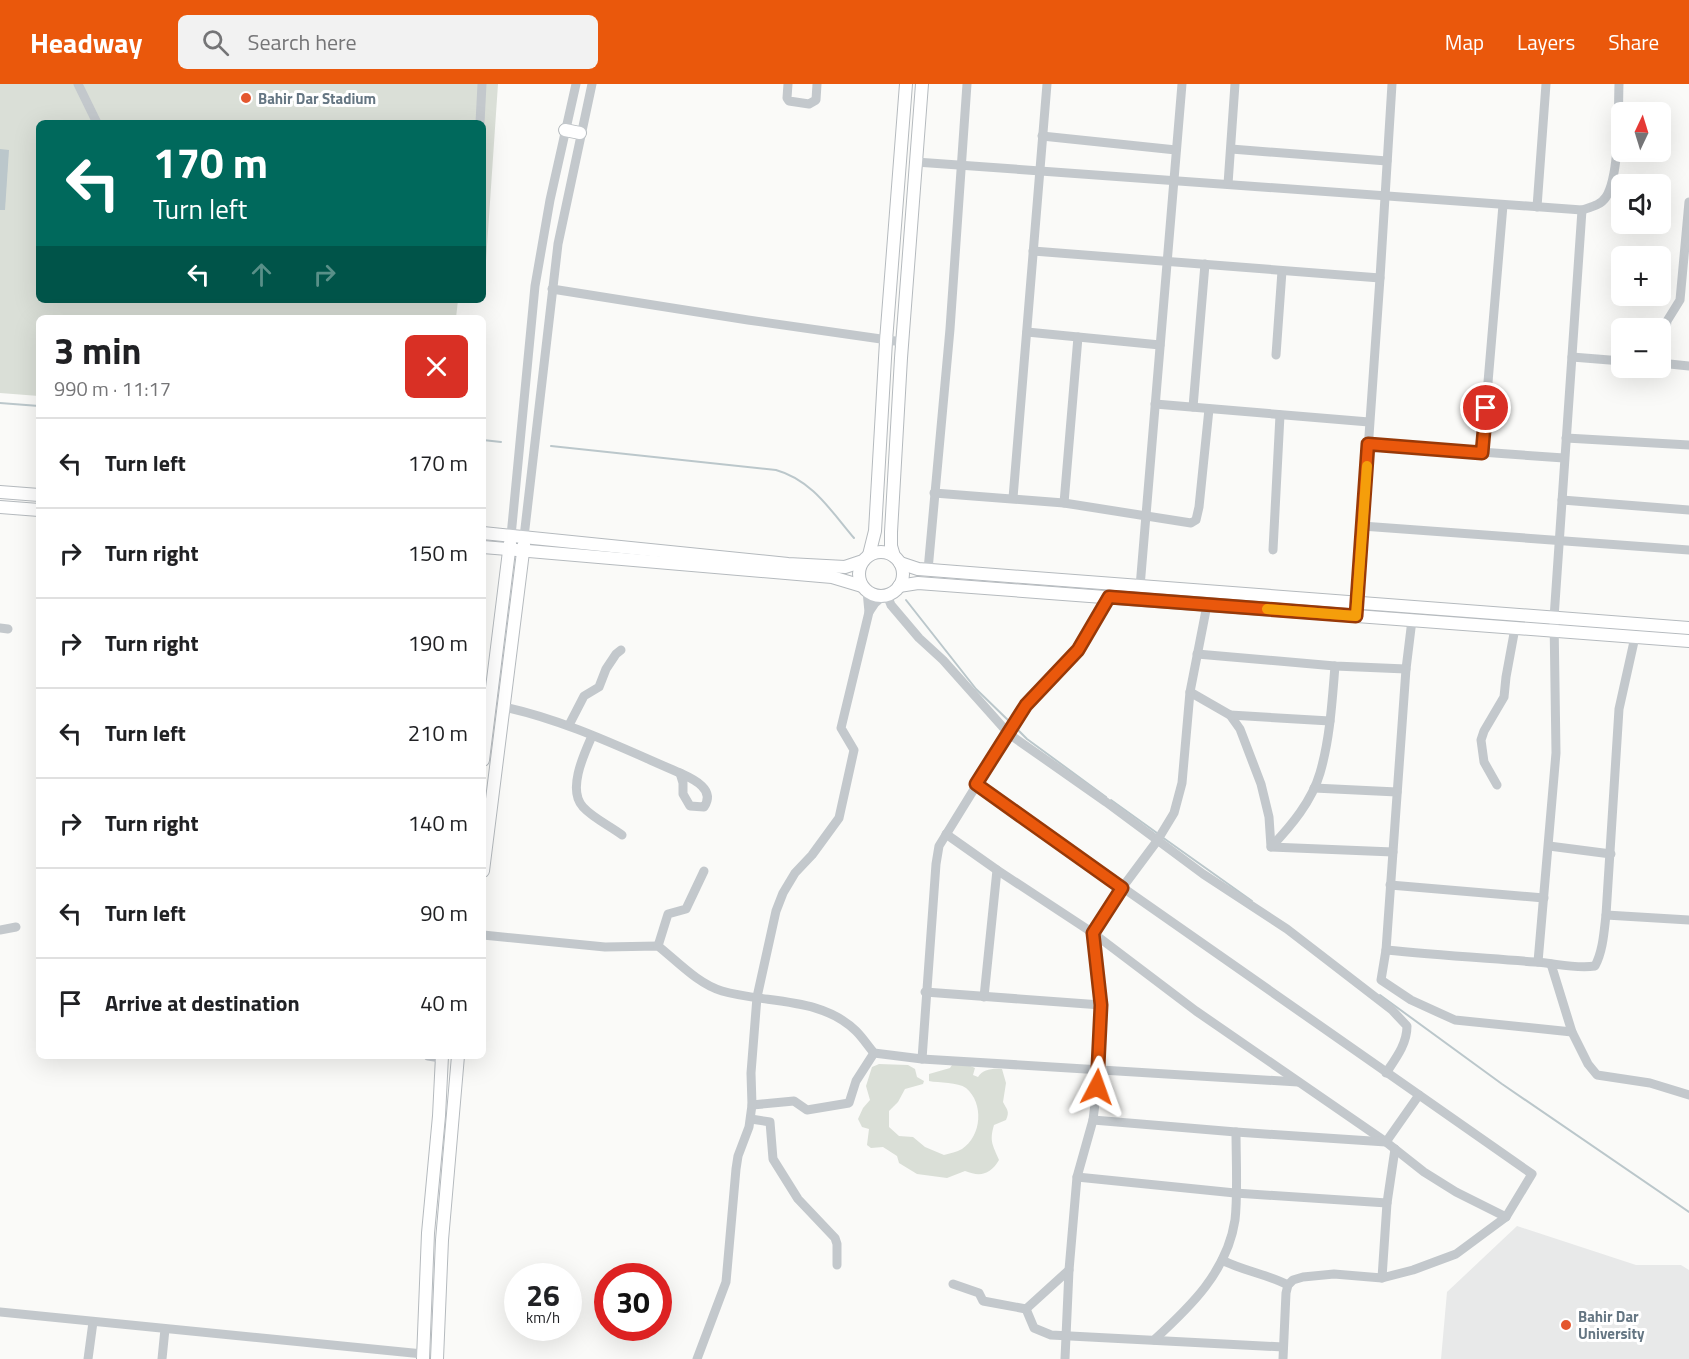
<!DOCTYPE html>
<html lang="en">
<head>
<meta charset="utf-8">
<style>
  :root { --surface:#fff; --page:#f2f2f2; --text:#202124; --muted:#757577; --line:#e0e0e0; --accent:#ea580c }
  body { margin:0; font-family:"Titillium Web",sans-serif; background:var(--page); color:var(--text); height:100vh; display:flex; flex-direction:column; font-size:22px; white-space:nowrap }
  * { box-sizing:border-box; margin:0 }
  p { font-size:20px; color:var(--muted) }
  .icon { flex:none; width:33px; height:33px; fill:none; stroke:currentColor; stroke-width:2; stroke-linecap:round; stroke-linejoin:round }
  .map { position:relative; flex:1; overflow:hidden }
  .panel { position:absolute; left:36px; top:231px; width:450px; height:744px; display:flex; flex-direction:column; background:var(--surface); border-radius:9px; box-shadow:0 6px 24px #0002 }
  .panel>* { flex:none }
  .banner { position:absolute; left:36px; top:36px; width:450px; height:183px; border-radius:9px; box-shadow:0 6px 24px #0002; background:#00695c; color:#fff; overflow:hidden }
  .needle { width:39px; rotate:4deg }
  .tools { position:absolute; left:1611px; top:18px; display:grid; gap:12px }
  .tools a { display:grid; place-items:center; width:60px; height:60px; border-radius:9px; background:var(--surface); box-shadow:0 6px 24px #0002; font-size:30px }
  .speed { position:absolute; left:504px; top:1179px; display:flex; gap:12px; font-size:30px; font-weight:700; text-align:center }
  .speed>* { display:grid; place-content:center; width:78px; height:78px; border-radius:50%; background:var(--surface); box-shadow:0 6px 24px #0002; line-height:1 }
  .speed small { font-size:15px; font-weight:400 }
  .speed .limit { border:9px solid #d22; background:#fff; color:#111 }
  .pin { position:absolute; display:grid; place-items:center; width:51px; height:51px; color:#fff; margin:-26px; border:3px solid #fff; border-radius:50%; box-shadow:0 2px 6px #0007 }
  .me { position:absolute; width:66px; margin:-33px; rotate:4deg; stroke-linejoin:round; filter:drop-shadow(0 0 4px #0008) }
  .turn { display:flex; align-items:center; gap:21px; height:126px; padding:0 18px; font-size:27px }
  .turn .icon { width:78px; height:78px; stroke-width:2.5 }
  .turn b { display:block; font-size:42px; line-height:51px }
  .lanes { display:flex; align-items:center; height:57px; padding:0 18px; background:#0003; justify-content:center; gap:30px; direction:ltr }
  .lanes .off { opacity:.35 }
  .round { display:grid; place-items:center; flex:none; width:63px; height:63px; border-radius:9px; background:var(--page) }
  .overview { display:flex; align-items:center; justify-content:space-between; height:102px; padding:0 18px }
  h1 { font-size:36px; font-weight:700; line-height:45px }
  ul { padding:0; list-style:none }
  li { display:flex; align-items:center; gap:18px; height:90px; padding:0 18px; border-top:2px solid var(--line) }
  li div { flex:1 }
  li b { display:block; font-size:22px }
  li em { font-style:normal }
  header { display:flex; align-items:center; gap:36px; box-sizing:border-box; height:84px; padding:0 30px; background:var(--accent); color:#fff }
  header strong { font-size:28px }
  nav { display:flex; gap:33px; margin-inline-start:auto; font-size:21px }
  .search { width:420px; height:54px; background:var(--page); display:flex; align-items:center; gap:15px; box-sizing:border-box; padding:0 21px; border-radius:9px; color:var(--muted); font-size:22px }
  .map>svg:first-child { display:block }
</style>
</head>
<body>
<header>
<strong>Headway</strong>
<div class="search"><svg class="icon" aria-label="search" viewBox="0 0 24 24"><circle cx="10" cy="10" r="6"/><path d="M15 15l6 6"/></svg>Search here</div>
<nav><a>Map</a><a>Layers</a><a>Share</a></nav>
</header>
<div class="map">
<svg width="1689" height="1275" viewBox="0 0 1689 1275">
  <rect width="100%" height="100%" fill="#fafaf8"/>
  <polygon fill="#e8e9e9" points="1517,1142 1636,1181 1681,1181 1689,1186 1689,1275 1441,1275 1447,1208"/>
  <g fill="#dadfd7">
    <polygon points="0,0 498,0 486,177 483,176 483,39 39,39 39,216 458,216 456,234 39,234 39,312 0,309"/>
    <path d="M879 980 908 981 915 985 917 993 924 997 923 1000 905 1005 898 1018 889 1027V1043L899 1052 913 1053 925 1063 944 1071C950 1069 957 1068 962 1065 982 1052 984 1019 966 1004 958 998 939 999 929 997V990L950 984 952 981H968L975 984 973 991 978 993C983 985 993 984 1002 985L1006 999 1003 1018C1007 1026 1010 1027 1006 1036L994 1041C989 1058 993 1061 999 1076 990 1091 980 1093 965 1087L947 1094 917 1090 899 1079 897 1072 883 1063 871 1064 867 1061 869 1045 862 1043 858 1035 863 1024 870 1016 866 1002 872 983Z"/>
  </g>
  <polygon fill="#bbc7cb" points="0,65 9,66 5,126 0,126"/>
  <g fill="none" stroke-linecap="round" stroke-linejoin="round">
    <g stroke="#bbc7cb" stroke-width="2">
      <polyline points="0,319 39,322"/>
      <polyline points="483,356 501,358"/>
      <path d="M551 362 776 386C812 396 831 427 854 454"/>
      <polyline points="906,516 976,605 1011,639"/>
      <polyline points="1015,643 1027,655 1106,713"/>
      <polyline points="1111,716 1157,749"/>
      <polyline points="1162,753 1252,817"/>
      <polyline points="1380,911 1502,1000 1689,1128"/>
    </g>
    <defs>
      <g id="major">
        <polyline points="565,46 580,49"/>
        <polyline points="0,408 39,411"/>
        <polyline points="0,423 39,426"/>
        <polyline points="483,449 788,480 845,483 863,477"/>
        <polyline points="483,463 832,493 862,502"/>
        <circle cx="881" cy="490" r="22"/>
        <polyline points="869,471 875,447 886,257 906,0"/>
        <polyline points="894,472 891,462 891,448 901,274 922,0"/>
        <polyline points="900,479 918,485 1689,544"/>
        <polyline points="899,502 918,499 1689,557"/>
        <polyline points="483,676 510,459"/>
        <polyline points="483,787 524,460"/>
        <polyline points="423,1275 428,1149 439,1032 442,972"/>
        <polyline points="437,1275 442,1156 458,972"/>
      </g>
    </defs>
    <use href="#major" stroke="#b5babe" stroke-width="14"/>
    <g stroke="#c3c8cc" stroke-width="9">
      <polyline points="78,0 97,39"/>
      <polyline points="788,0 787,14 789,17 809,20 816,16 817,0"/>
      <polyline points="480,39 482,0"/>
      <polyline points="1042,52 1176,66"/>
      <polyline points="1231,65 1387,77"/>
      <path d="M916 78 1582 126C1591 123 1601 121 1606 113 1620 91 1618 27 1619 0"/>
      <polyline points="1228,100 1235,0"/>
      <polyline points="1537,123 1546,0"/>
      <polyline points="1033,167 1380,194"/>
      <polyline points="552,205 748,236 902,258"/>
      <polyline points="1027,248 1160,261"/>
      <polyline points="1276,271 1282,187"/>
      <polyline points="1572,273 1622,277"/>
      <polyline points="1660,279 1689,282"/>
      <polyline points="1662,279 1667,237 1680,216 1689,118"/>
      <polyline points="1155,320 1369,338"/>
      <polyline points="1193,323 1205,180"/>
      <polyline points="1566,354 1689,361"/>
      <polyline points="1368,360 1564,374"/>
      <polyline points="1482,369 1503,121"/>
      <polyline points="934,409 1064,419 1191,439 1196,436 1199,423 1209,325"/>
      <polyline points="1013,414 1047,0"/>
      <polyline points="1562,416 1689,426"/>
      <polyline points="1064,419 1078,253"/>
      <polyline points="1362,442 1689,466"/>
      <polyline points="511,452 535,202 550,116 576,0"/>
      <polyline points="524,453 558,160 592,0"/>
      <polyline points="1273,466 1280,331"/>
      <polyline points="928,486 950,245 967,0"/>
      <polyline points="867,507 869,528 875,519 883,512"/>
      <path d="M887 511 891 521 919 554 943 576 1009 650 1106 718 1203 790 1287 845 1392 926 1407 942C1407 960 1396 974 1386 989"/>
      <polyline points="1139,515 1182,0"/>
      <polyline points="1357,524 1380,194 1392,0"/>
      <polyline points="1412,536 1406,585 1386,866 1381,896 1411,916 1455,936 1572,948"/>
      <polyline points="0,544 8,545"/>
      <polyline points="1197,570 1335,582 1406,585"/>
      <polyline points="1190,608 1230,631 1240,645 1261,700 1269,733 1271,763 1393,768"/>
      <path d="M504 623C565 636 622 664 680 689"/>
      <polyline points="1230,631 1330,637"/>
      <polyline points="569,641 584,612 599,603 606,585 616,570 621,566"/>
      <path d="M592 652C584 670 567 706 583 723 593 734 610 742 622 751"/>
      <path d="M680 689C693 695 716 705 704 723L690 722 683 710V699Z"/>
      <polyline points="976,701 1532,1090 1506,1133 1456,1170 1413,1186 1382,1194 1334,1190 1303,1193 1293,1196 1288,1201 1286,1209 1283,1275"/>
      <polyline points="1497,701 1484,678 1481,656 1484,647 1504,613 1506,593 1515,544"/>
      <polyline points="1314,704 1397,708"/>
      <polyline points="946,750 997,786 1093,849 1196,927 1386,1058 1424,1088 1456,1108 1506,1133"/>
      <polyline points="1549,762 1611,770"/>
      <path d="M1271 763C1291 742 1312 717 1320 689 1330 655 1332 618 1335 582"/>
      <polyline points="1390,801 1544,814"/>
      <polyline points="1606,831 1689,836"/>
      <polyline points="0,846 16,843"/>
      <path d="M483 851 605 863 658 862C677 877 698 900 722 907 767 920 820 912 856 947 863 954 868 962 874 969L922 975 1298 998"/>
      <polyline points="658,862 668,830 686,825 704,787"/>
      <path d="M1386 866C1435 871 1485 874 1535 878 1555 879 1574 885 1595 882 1603 867 1604 848 1606 831L1619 625 1635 553"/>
      <polyline points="1538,878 1556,669 1554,534 1582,126"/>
      <polyline points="1551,880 1572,948 1588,980 1597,991 1650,999 1689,1011"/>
      <polyline points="925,908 1101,921"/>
      <polyline points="984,913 997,786"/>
      <polyline points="428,972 441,974"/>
      <polyline points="922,975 936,780 939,762 1026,621 1078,566 1109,513"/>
      <polyline points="752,1021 794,1017 807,1026 849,1019 856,997 874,969"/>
      <polyline points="751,1035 770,1038 773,1075 798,1115 835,1154 837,1160 837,1181"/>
      <polyline points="1093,1036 1236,1048 1386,1058 1419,1011"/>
      <polyline points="1077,1093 1235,1109 1387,1119"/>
      <path d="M1222 1176C1243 1187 1267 1190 1288 1201"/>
      <polyline points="1382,1194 1387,1119 1395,1065"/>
      <polyline points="953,1200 979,1209 983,1217 1026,1225 1069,1186"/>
      <polyline points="1026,1225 1034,1244 1051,1251 1283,1263"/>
      <polyline points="0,1228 423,1270"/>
      <path d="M1154 1256C1190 1223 1227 1188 1235 1136 1238 1111 1236 1075 1236 1048"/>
      <polyline points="88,1275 93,1238"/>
      <polyline points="162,1275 165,1245"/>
      <polyline points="697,1275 726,1198 736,1085 738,1072 749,1043 752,1021 751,989 757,913 776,827 783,809 795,789 812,771 839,734 854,666 841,644 869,528"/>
      <polyline points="1065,1275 1069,1186 1077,1093 1093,1036 1099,986 1101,921 1093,849 1122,804 1157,757 1174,729 1182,699 1190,608 1207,521"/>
    </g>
    <use href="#major" stroke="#fff" stroke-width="12"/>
  </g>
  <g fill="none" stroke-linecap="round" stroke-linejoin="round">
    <defs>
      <polyline id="route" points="1097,1003 1101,921 1093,849 1122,804 976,700 1026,621 1078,566 1109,513 1356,532 1368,360 1482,369 1486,324"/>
    </defs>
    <use href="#route" stroke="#983908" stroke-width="15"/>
    <use href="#route" stroke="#ea580c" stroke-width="10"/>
    <polyline stroke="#f59e0b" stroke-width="10" points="1267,525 1356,532 1367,382"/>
  </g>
  <g fill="#e4572e" stroke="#fff" stroke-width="2">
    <circle cx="246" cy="14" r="6"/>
    <circle cx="1566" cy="1241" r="6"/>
  </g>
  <g text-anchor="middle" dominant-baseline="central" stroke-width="6" stroke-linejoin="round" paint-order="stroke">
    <g font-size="15" font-weight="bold" fill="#657683" stroke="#fff" text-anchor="start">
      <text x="258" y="14">Bahir Dar Stadium</text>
      <text x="1578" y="1232">Bahir Dar<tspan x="1578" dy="17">University</tspan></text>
    </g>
  </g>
</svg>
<div class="tools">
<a><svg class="needle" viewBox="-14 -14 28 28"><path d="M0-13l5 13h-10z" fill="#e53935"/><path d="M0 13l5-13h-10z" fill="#757577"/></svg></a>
<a><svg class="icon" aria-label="sound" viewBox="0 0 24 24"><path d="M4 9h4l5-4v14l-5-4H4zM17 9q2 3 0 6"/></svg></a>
<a>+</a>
<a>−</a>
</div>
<div class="speed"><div>26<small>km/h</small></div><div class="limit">30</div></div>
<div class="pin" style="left:1486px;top:324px;background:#d93025"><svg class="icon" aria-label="arrive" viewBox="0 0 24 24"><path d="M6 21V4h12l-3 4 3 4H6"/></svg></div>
<svg class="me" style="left:1097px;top:1003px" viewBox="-20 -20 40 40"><path d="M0-17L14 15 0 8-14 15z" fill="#ea580c" stroke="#fff" stroke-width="4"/></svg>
<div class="banner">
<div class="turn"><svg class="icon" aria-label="left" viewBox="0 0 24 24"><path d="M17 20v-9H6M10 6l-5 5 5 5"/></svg><div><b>170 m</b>Turn left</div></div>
<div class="lanes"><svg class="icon" aria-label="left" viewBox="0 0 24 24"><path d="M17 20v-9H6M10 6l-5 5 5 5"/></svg><svg class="icon off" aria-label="ahead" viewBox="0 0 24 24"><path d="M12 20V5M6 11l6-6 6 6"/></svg><svg class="icon off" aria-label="right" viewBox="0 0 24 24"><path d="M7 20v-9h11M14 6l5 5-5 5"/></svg></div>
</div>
<section class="panel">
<div class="overview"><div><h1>3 min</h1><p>990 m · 11:17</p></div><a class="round" style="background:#d93025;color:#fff"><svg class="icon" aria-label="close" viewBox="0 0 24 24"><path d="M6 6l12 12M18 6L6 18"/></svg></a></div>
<ul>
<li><svg class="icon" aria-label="left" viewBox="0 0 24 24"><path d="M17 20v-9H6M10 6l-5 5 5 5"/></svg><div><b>Turn left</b></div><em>170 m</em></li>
<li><svg class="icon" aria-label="right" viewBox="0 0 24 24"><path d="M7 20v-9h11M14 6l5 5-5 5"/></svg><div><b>Turn right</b></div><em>150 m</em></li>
<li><svg class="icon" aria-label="right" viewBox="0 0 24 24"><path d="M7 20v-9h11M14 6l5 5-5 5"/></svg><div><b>Turn right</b></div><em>190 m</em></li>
<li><svg class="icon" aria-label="left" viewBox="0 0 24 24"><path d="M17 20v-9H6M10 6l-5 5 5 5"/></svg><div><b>Turn left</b></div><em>210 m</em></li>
<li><svg class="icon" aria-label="right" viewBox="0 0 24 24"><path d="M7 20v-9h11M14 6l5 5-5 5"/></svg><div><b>Turn right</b></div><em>140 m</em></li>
<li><svg class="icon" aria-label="left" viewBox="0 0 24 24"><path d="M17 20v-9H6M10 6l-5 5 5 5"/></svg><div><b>Turn left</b></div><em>90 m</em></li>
<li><svg class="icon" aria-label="arrive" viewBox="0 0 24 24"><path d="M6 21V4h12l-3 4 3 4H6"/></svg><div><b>Arrive at destination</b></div><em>40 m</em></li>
</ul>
</section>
</div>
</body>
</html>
